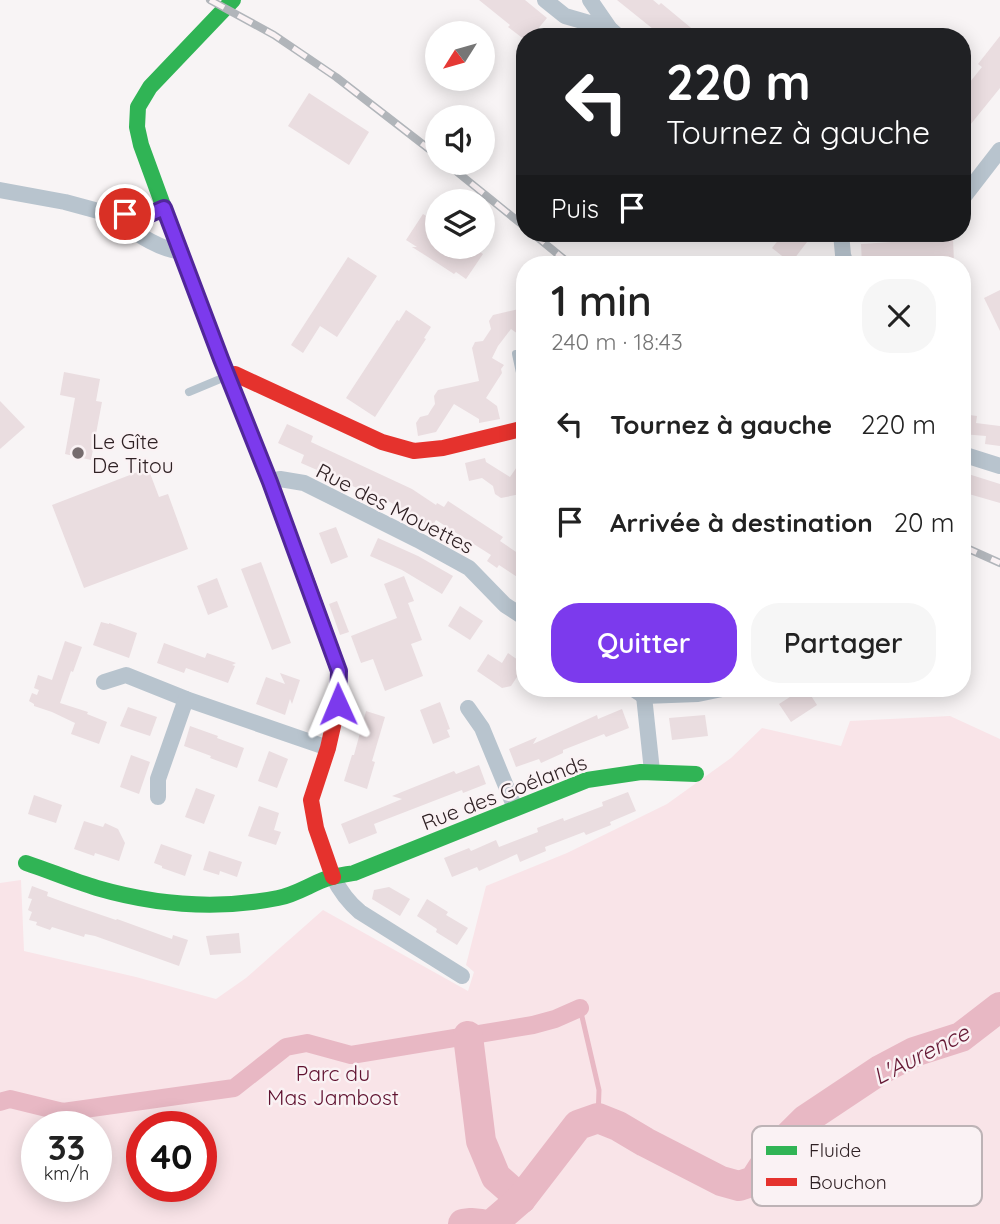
<!DOCTYPE html>
<html lang="fr">
<head>
<meta charset="utf-8">
<style>
  :root { --surface:#fff; --page:#f6f6f6; --text:#222; --muted:#767676; --accent:#7c3aed }
  body { margin:0; font-family:Quicksand,sans-serif; background:var(--page); color:var(--text); height:100vh; display:flex; flex-direction:column; font-size:26px; white-space:nowrap }
  * { box-sizing:border-box; margin:0 }
  p { font-size:23px; color:var(--muted) }
  .icon { flex:none; width:38px; height:38px; fill:none; stroke:currentColor; stroke-width:2; stroke-linecap:round; stroke-linejoin:round }
  .map { position:relative; flex:1; overflow:hidden }
  .details { position:absolute; left:516px; top:256px; width:455px; height:441px; display:flex; flex-direction:column; background:var(--surface); border-radius:28px; box-shadow:0 4px 18px #0003 }
  .details>* { flex:none }
  .guide { position:absolute; left:516px; top:28px; width:455px; height:214px; border-radius:28px; box-shadow:0 4px 18px #0003; background:#202124; color:#fff; overflow:hidden }
  .needle { width:46px; rotate:233deg }
  .tools { position:absolute; left:425px; top:21px; display:grid; gap:14px }
  .tools a { display:grid; place-items:center; width:70px; height:70px; border-radius:50%; background:var(--surface); box-shadow:0 4px 18px #0003; font-size:35px }
  .speed { position:absolute; left:21px; top:1111px; display:flex; gap:14px; font-size:35px; font-weight:700; text-align:center }
  .speed>* { display:grid; place-content:center; width:91px; height:91px; border-radius:50%; background:var(--surface); box-shadow:0 4px 18px #0003; line-height:1 }
  .speed small { font-size:18px; font-weight:400 }
  .speed .limit { border:10px solid #d22; background:#fff; color:#111 }
  .pin { position:absolute; display:grid; place-items:center; width:60px; height:60px; color:#fff; margin:-30px; border:4px solid #fff; border-radius:50%; box-shadow:0 2px 7px #0007 }
  .me { position:absolute; width:77px; margin:-38px; rotate:359deg; stroke-linejoin:round; filter:drop-shadow(0 0 5px #0008) }
  .turn { display:flex; align-items:center; gap:24px; height:147px; padding:0 35px; font-size:32px }
  .turn .icon { width:91px; height:91px; stroke-width:2.5 }
  .turn b { display:block; font-size:49px; line-height:60px }
  .then { display:flex; align-items:center; height:66px; padding:0 35px; background:#0003; gap:14px; font-size:26px }
  .round { display:grid; place-items:center; flex:none; width:74px; height:74px; border-radius:28px; background:var(--page) }
  .head { display:flex; align-items:center; justify-content:space-between; height:119px; padding:0 35px }
  h1 { font-size:42px; font-weight:600; line-height:52px }
  .button { display:flex; gap:14px; margin-top:auto; padding:14px 35px }
  .button a { flex:1; height:80px; border-radius:28px; background:var(--accent); color:#fff; font-size:28px; font-weight:600; line-height:80px; text-align:center }
  .button a+a { background:var(--page); color:var(--text) }
  ul { padding:0; list-style:none }
  li { display:flex; align-items:center; gap:21px; height:98px; padding:0 35px }
  li div { flex:1 }
  li b { display:block; font-size:26px }
  li em { font-style:normal }
  .map>svg:first-child { display:block }
</style>
</head>
<body>
<div class="map">
<svg width="1000" height="1224" viewBox="0 0 1000 1224">
  <rect width="100%" height="100%" fill="#f8f4f5"/>
  <path fill="#f9e4e8" fill-rule="evenodd" d="M950 716 1000 739V993L992 999 1000 1012V1224H0V883L21 880 24 951 136 977 216 999 246 978 323 910 468 991 474 972 466 965 486 886 567 853 667 804 731 758 762 728 841 746 850 721ZM37 1127H96V1186H37ZM142 1127H201V1186H142Z"/>
  <g fill="none" stroke-linecap="round" stroke-linejoin="round">
    <polyline stroke="#e8b8c4" stroke-width="5" points="580,1008 599,1090 598,1118"/>
    <polyline stroke="#e8b8c4" stroke-width="18" points="0,1102 10,1099 63,1112 234,1088 286,1047 307,1043 351,1055 533,1025 555,1019 580,1008"/>
    <g stroke="#e8b8c4" stroke-width="30">
      <polyline points="468,1036 481,1141 496,1177 521,1199"/>
      <polyline points="463,1224 471,1223 481,1224"/>
      <polyline points="492,1224 521,1199 578,1125 598,1118 618,1126 645,1142 721,1181 739,1186 754,1181 772,1153 805,1120 880,1070 914,1052 961,1037 1000,1007"/>
    </g>
  </g>
  <g fill="#eadde0">
    <polygon points="479,0 525,0 547,18 531,37 525,37 525,40 508,27 510,25"/>
    <polygon points="617,0 653,0 659,5 661,3 702,37 663,37"/>
    <polygon points="1000,36 1000,88 962,135 962,92 982,67 978,64"/>
    <polygon points="309,93 369,132 349,165 288,126"/>
    <polygon points="423,214 438,224 438,247 472,247 483,254 466,279 456,272 454,274 428,257 412,247 417,247 406,240"/>
    <polygon points="784,233 796,233 807,242 791,263 772,248"/>
    <polygon points="953,238 954,264 862,264 861,244"/>
    <polygon points="348,257 377,276 337,337 320,326 303,353 291,345"/>
    <polygon points="1000,290 1000,331 984,298"/>
    <polygon points="519,309 525,313 525,339 511,329 498,346 492,358 504,365 501,369 502,373 486,398 497,406 500,419 479,423 479,419 454,404 436,432 418,436 416,423 420,417 428,415 431,410 435,404 434,396 438,390 479,381 472,348 475,342 483,341 491,329 489,321 493,315"/>
    <polygon points="406,310 431,327 424,338 426,339 375,417 346,398 397,320 399,321"/>
    <polygon points="64,372 100,379 96,401 102,402 91,460 65,454 75,398 60,395"/>
    <polygon points="0,401 25,427 0,449"/>
    <polygon points="962,414 977,416 976,423 1000,426 1000,446 985,444 986,436 962,434"/>
    <polygon points="287,424 313,436 311,442 412,489 436,505 437,503 444,507 448,501 503,537 500,541 525,558 525,582 499,565 497,568 487,561 491,555 436,520 431,528 403,509 369,491 368,493 348,484 349,481 325,471 324,473 301,463 304,455 278,443"/>
    <polygon points="525,455 525,493 501,498 495,494 493,486 482,478 469,481 465,463 485,458 486,462 510,477"/>
    <polygon points="148,468 159,497 168,494 188,549 84,588 52,505"/>
    <polygon points="962,472 1000,484 1000,503 962,492"/>
    <polygon points="336,527 348,557 331,564 319,533"/>
    <polygon points="378,538 418,556 453,576 442,594 402,570 370,556"/>
    <polygon points="261,562 291,643 272,650 241,569"/>
    <polygon points="404,576 414,601 408,603 422,640 411,644 423,676 385,691 373,659 361,663 351,636 397,618 384,584"/>
    <polygon points="217,578 228,607 208,615 197,586"/>
    <polygon points="337,601 349,632 340,635 329,604"/>
    <polygon points="460,606 483,621 470,640 448,626"/>
    <polygon points="101,622 109,624 109,623 137,633 129,658 93,645"/>
    <polygon points="65,641 82,647 73,672 71,671 60,703 88,712 87,714 107,722 99,744 71,734 75,723 52,712 34,706 34,704 29,701 32,693 37,695 39,690 34,688 38,675 52,680"/>
    <polygon points="164,643 205,658 207,653 236,663 232,665 235,666 228,683 186,668 184,673 157,663"/>
    <polygon points="508,653 525,665 511,686 502,688 477,671 488,654 502,663"/>
    <polygon points="280,673 300,680 292,704 290,699 285,715 256,704 266,677 285,684"/>
    <polygon points="804,688 806,688 817,705 791,722 779,704"/>
    <polygon points="440,702 450,729 447,730 450,737 433,744 420,710"/>
    <polygon points="128,707 157,717 150,736 120,726"/>
    <polygon points="622,709 629,728 606,737 604,734 563,750 563,753 541,763 539,759 516,767 509,749 537,737 533,744 597,715 598,719"/>
    <polygon points="366,711 385,717 372,761 375,762 367,789 344,781 352,755 354,755"/>
    <polygon points="705,715 708,736 672,740 669,718"/>
    <polygon points="190,726 218,736 217,738 244,748 237,768 210,758 211,756 184,746"/>
    <polygon points="269,751 288,759 277,788 258,781"/>
    <polygon points="131,755 150,762 139,794 120,787"/>
    <polygon points="479,765 486,784 463,793 462,790 374,824 377,833 349,844 341,824 402,799 392,796 454,771 456,774"/>
    <polygon points="196,788 215,795 204,824 185,817"/>
    <polygon points="628,792 636,811 610,822 611,825 586,835 584,832 545,847 546,851 520,862 517,854 479,871 477,867 452,877 444,858 469,848 471,851 496,840 499,847 538,832 537,828 563,818 564,821 603,806 602,802"/>
    <polygon points="34,795 62,805 56,823 28,814"/>
    <polygon points="259,806 279,813 274,830 281,832 276,845 248,836"/>
    <polygon points="84,821 103,827 105,823 118,829 125,843 119,861 95,853 94,856 74,849"/>
    <polygon points="161,844 192,855 185,876 162,868 162,866 154,863"/>
    <polygon points="209,851 242,862 237,877 220,871 219,875 203,870"/>
    <polygon points="32,886 48,892 47,896 69,904 116,920 117,919 172,939 173,935 188,940 179,966 95,936 85,934 84,937 52,927 50,930 36,925 37,922 29,920 32,912 28,910 32,899 28,898"/>
    <polygon points="389,887 410,899 400,916 372,899 374,890"/>
    <polygon points="427,899 448,912 446,915 468,928 457,945 436,932 437,929 417,916"/>
    <polygon points="239,933 241,953 210,955 206,936"/>
  </g>
  <g fill="none" stroke-linecap="round" stroke-linejoin="round">
    <g stroke="#b8c4ce" stroke-width="8">
      <polyline points="516,354 525,396"/>
      <polyline points="189,392 225,377"/>
    </g>
    <g stroke="#b8c4ce" stroke-width="16">
      <polyline points="545,0 565,16 610,29"/>
      <polyline points="590,0 610,29 619,37"/>
      <polyline points="0,190 65,202 102,212 148,215 164,208"/>
      <polyline points="962,199 1000,150"/>
      <path d="M105 213C123 224 160 252 181 251"/>
      <polyline points="841,233 843,255 846,264"/>
      <polyline points="962,454 1000,466"/>
      <polyline points="270,482 280,479 304,483 418,540 469,568 505,605 525,618"/>
      <polyline points="104,682 126,675 186,699 328,748"/>
      <polyline points="632,688 644,696 698,694 727,688"/>
      <polyline points="644,696 652,771"/>
      <polyline points="468,708 482,728 515,808"/>
      <polyline points="158,797 158,779 186,699"/>
      <path d="M333 877C340 891 348 902 360 912L462 976"/>
    </g>
    <g stroke="#30b455" stroke-width="16">
      <polyline points="233,0 150,87 138,107 137,127 141,145 164,208 221,359 270,482 307,582"/>
      <path d="M26 863C50 871 73 881 97 888 156 905 218 910 278 898 294 895 308 886 323 880 333 876 343 875 354 873L587 780 641 772 696 774"/>
    </g>
    <g stroke="#e5322d" stroke-width="16">
      <polyline points="227,376 235,374 382,442 414,451 443,448 525,428"/>
      <polyline points="307,582 339,671 338,704 328,748 311,800 316,828 333,877"/>
    </g>
    <defs>
      <g id="rail">
        <polyline points="210,0 274,35 336,77 438,156"/>
        <polyline points="446,163 525,227"/>
        <polyline points="532,233 570,264"/>
        <polyline points="962,546 1000,563"/>
      </g>
    </defs>
    <use href="#rail" stroke="#b1b5ba" stroke-width="8"/>
    <use href="#rail" stroke="#faf2f4" stroke-width="5" stroke-dasharray="16" stroke-linecap="butt"/>
  </g>
  <g fill="none" stroke-linecap="round" stroke-linejoin="round">
    <defs>
      <polyline id="route" points="125,214 148,215 164,208 221,359 270,482 339,671 338,704"/>
    </defs>
    <use href="#route" stroke="#51269a" stroke-width="18"/>
    <use href="#route" stroke="#7c3aed" stroke-width="12"/>
  </g>
  <circle fill="#756b6d" stroke="#faf2f4" stroke-width="2.5" cx="78" cy="453" r="7"/>
  <g text-anchor="middle" dominant-baseline="central" stroke-width="5" stroke-linejoin="round" paint-order="stroke">
    <g font-size="21" fill="#2f2124" stroke="#faf2f4" text-anchor="start">
      <text x="92" y="441">Le Gîte<tspan x="92" dy="24">De Titou</tspan></text>
    </g>
    <g font-size="21" fill="#2f2124" stroke="#faf2f4">
      <text transform="translate(395 508) rotate(27)">Rue des Mouettes</text>
      <text transform="translate(504 792) rotate(-21)">Rue des Goélands</text>
    </g>
    <g font-size="21" fill="#5f112f" stroke="#faf2f4">
      <text x="333" y="1073">Parc du<tspan x="333" dy="24">Mas Jambost</tspan></text>
    </g>
    <g font-size="23" font-style="italic" fill="#661935" stroke="#faf2f4">
      <text transform="translate(921 1054) rotate(-27)">L'Aurence</text>
    </g>
  </g>
  <rect x="752" y="1126" width="230" height="80" rx="10" fill="#faf2f4" stroke="#bdb3b6" stroke-width="2"/>
  <rect x="766" y="1146" width="31" height="9" fill="#30b455"/>
  <rect x="766" y="1178" width="31" height="8" fill="#e5322d"/>
  <g font-size="19" fill="#2f2124">
    <text x="809" y="1157">Fluide</text>
    <text x="809" y="1189">Bouchon</text>
  </g>
</svg>
<div class="tools">
<a><svg class="needle" viewBox="-14 -14 28 28"><path d="M0-13l5 13h-10z" fill="#e53935"/><path d="M0 13l5-13h-10z" fill="#767676"/></svg></a>
<a><svg class="icon" aria-label="sound" viewBox="0 0 24 24"><path d="M4 9h4l5-4v14l-5-4H4zM17 9q2 3 0 6"/></svg></a>
<a><svg class="icon" aria-label="layers" viewBox="0 0 24 24"><path d="M12 4l9 5-9 5-9-5zM3 14l9 5 9-5"/></svg></a>
</div>
<div class="speed"><div>33<small>km/h</small></div><div class="limit">40</div></div>
<div class="pin" style="left:125px;top:214px;background:#d93025"><svg class="icon" aria-label="arrive" viewBox="0 0 24 24"><path d="M6 21V4h12l-3 4 3 4H6"/></svg></div>
<svg class="me" style="left:338px;top:704px" viewBox="-20 -20 40 40"><path d="M0-17L14 15 0 8-14 15z" fill="#7c3aed" stroke="#fff" stroke-width="4"/></svg>
<div class="guide">
<div class="turn"><svg class="icon" aria-label="left" viewBox="0 0 24 24"><path d="M17 20v-9H6M10 6l-5 5 5 5"/></svg><div><b>220 m</b>Tournez à gauche</div></div>
<div class="then">Puis<svg class="icon" aria-label="arrive" viewBox="0 0 24 24"><path d="M6 21V4h12l-3 4 3 4H6"/></svg></div>
</div>
<section class="details">
<div class="head"><div><h1>1 min</h1><p>240 m · 18:43</p></div><a class="round"><svg class="icon" aria-label="close" viewBox="0 0 24 24"><path d="M6 6l12 12M18 6L6 18"/></svg></a></div>
<ul>
<li><svg class="icon" aria-label="left" viewBox="0 0 24 24"><path d="M17 20v-9H6M10 6l-5 5 5 5"/></svg><div><b>Tournez à gauche</b></div><em>220 m</em></li>
<li><svg class="icon" aria-label="arrive" viewBox="0 0 24 24"><path d="M6 21V4h12l-3 4 3 4H6"/></svg><div><b>Arrivée à destination</b></div><em>20 m</em></li>
</ul>
<div class="button"><a>Quitter</a><a>Partager</a></div>
</section>
</div>
</body>
</html>
